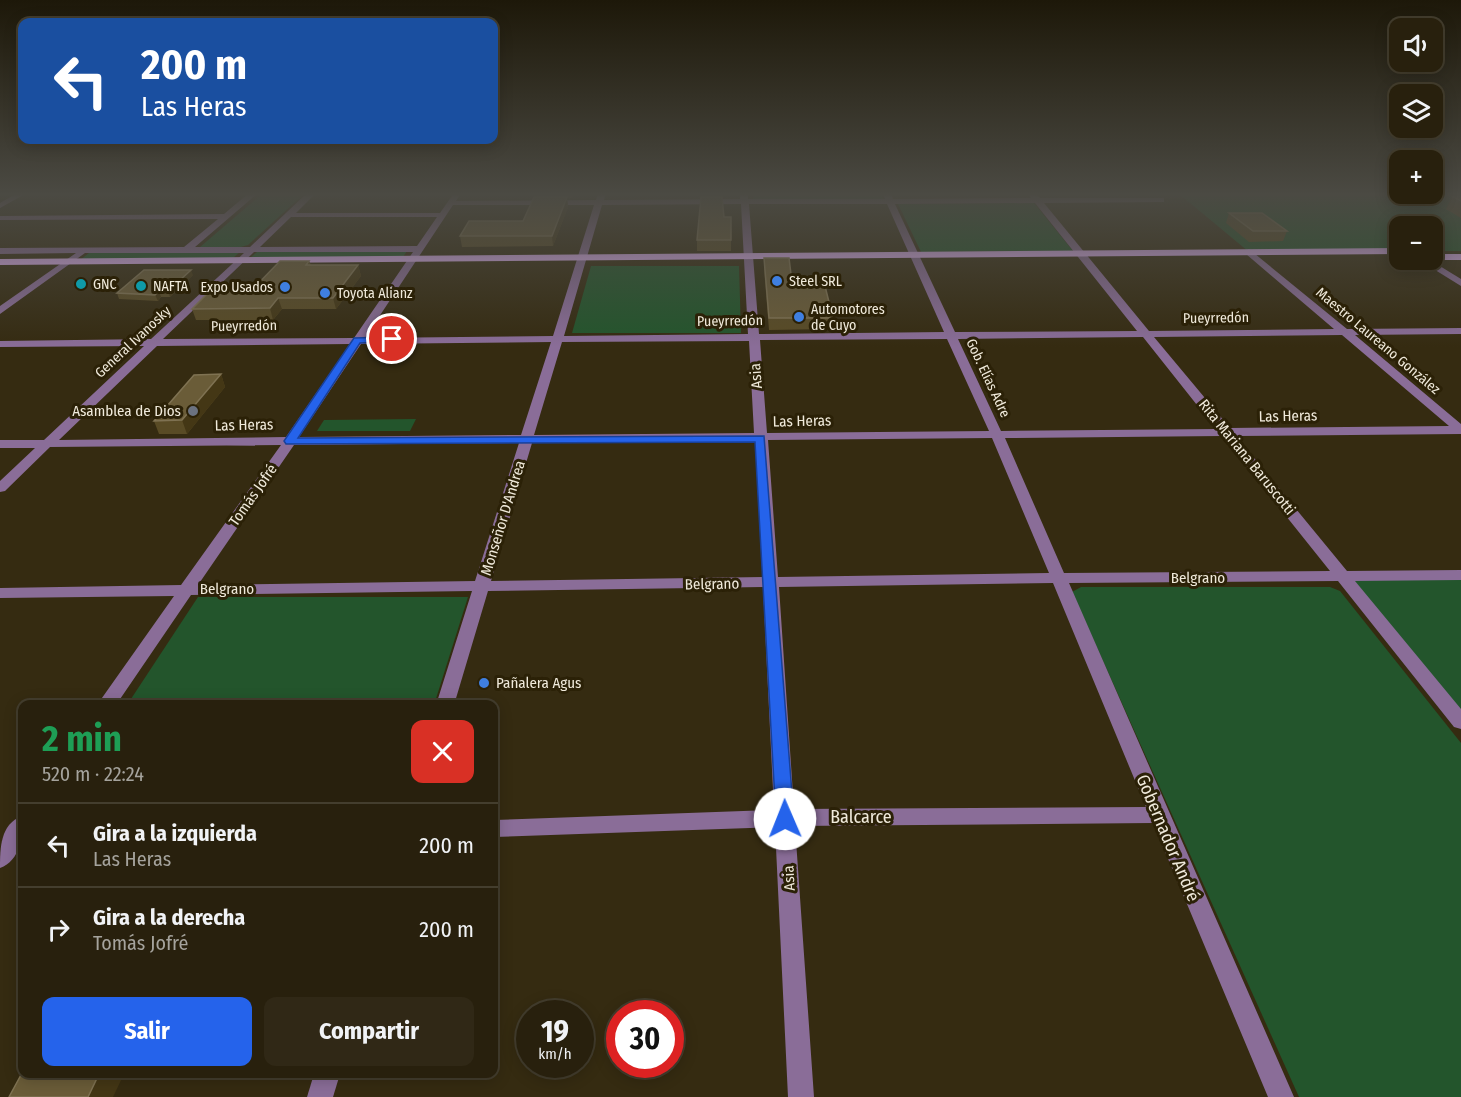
<!DOCTYPE html>
<html lang="es">
<head>
<meta charset="utf-8">
<style>
  :root { --surface:#28200d; --page:#302816; --text:#f1f3f6; --muted:#a5a39d; --line:#443e2e; --accent:#2563eb }
  body { margin:0; font-family:"Fira Sans Condensed",sans-serif; background:var(--page); color:var(--text); height:100vh; display:flex; flex-direction:column; font-size:22px; white-space:nowrap }
  * { box-sizing:border-box; margin:0 }
  p { font-size:20px; color:var(--muted) }
  .icon { flex:none; width:33px; height:33px; fill:none; stroke:currentColor; stroke-width:2; stroke-linecap:round; stroke-linejoin:round }
  .map { position:relative; flex:1; overflow:hidden }
  .side { position:absolute; left:18px; top:700px; width:480px; height:378px; display:flex; flex-direction:column; background:var(--surface); border-radius:12px; box-shadow:0 3px 15px #0003,0 0 0 2px var(--line) }
  .side>* { flex:none }
  .guide { position:absolute; left:18px; top:18px; width:480px; height:126px; border-radius:12px; box-shadow:0 3px 15px #0003,0 0 0 2px var(--line); background:#1a4fa0; color:#fff; overflow:hidden }
  .controls { position:absolute; left:1389px; top:18px; display:grid; gap:12px }
  .controls a { display:grid; place-items:center; width:54px; height:54px; border-radius:12px; background:var(--surface); box-shadow:0 3px 15px #0003,0 0 0 2px var(--line); font-size:30px }
  .speed { position:absolute; left:516px; top:1000px; display:flex; gap:12px; font-size:30px; font-weight:700; text-align:center }
  .speed>* { display:grid; place-content:center; width:78px; height:78px; border-radius:50%; background:var(--surface); box-shadow:0 3px 15px #0003,0 0 0 2px var(--line); line-height:1 }
  .speed small { font-size:15px; font-weight:400 }
  .speed .limit { border:9px solid #d22; background:#fff; color:#111 }
  .pin { position:absolute; display:grid; place-items:center; width:51px; height:51px; color:#fff; margin:-26px; border:3px solid #fff; border-radius:50%; box-shadow:0 2px 6px #0007 }
  .me { position:absolute; width:66px; margin:-33px; rotate:359deg; stroke-linejoin:round; filter:drop-shadow(0 0 4px #0008) }
  .turn { display:flex; align-items:center; gap:21px; height:126px; padding:0 24px; font-size:27px }
  .turn .icon { width:78px; height:78px; stroke-width:2.5 }
  .turn b { display:block; font-size:42px; line-height:51px }
  .round { display:grid; place-items:center; flex:none; width:63px; height:63px; border-radius:12px; background:var(--page) }
  .summary { display:flex; align-items:center; justify-content:space-between; height:102px; padding:0 24px }
  h1 { font-size:36px; font-weight:700; line-height:45px; color:#1e9e55 }
  .cta { display:flex; gap:12px; margin-top:auto; padding:12px 24px }
  .cta a { flex:1; height:69px; border-radius:12px; background:var(--accent); color:#fff; font-size:24px; font-weight:700; line-height:69px; text-align:center }
  .cta a+a { background:var(--page); color:var(--text) }
  ul { padding:0; list-style:none }
  li { display:flex; align-items:center; gap:18px; height:84px; padding:0 24px; border-top:2px solid var(--line) }
  li div { flex:1 }
  li b { display:block; font-size:22px }
  li em { font-style:normal }
  .map>svg:first-child { display:block }
</style>
</head>
<body>
<div class="map">
<svg width="1461" height="1097" viewBox="0 0 1461 1097">
  <rect width="100%" height="100%" fill="#352b11"/>
  <g fill="#23552c">
    <polygon points="263,193 305,193 248,245 237,248 200,247"/>
    <polygon points="753,193 881,193 883,199 753,199"/>
    <polygon points="1178,193 1461,193 1461,251 1433,251 1432,226 1400,226 1399,251 1249,252"/>
    <polygon points="1034,203 1073,251 921,252 898,204"/>
    <polygon points="407,251 403,257 250,258 257,252"/>
    <polygon points="240,252 233,258 80,260 89,253"/>
    <polygon points="591,266 739,266 741,333 572,333"/>
    <polygon points="416,419 410,431 317,431 324,420"/>
    <polygon points="1461,575 1461,723 1343,577"/>
    <polygon points="1081,587 1330,587 1340,591 1461,743 1461,1097 1299,1097 1072,592"/>
    <polygon points="198,597 468,597 434,705 127,705"/>
  </g>
  <g fill="none" stroke-linecap="round" stroke-linejoin="round">
    <g fill="#8a6d98" fill-rule="evenodd">
      <polygon points="17,193 27,193 0,208 0,203"/>
      <path d="M249 193H258L195 247H250L307 193H316L296 213H440L454 193 460 195 456 201 596 200 598 193H606L604 200 740 199V193H748V199H885L883 193H891L893 199 1031 198 1029 195 1031 193H1036L1040 198H1164V202L1044 203 1149 331 1334 329 1246 254 1244 252 1249 249 1347 329 1461 328V334L1355 335 1461 424V434L1236 436 1347 571 1461 570V580L1355 581 1461 709V729L1454 727 1338 581 1069 583 1294 1097H1268L1153 823 795 826 814 1097H788L775 827 494 837V820L774 810 763 587 488 591 454 705H436L472 591 191 595 116 705H97L174 596 0 598V588L181 585 281 445 50 447 5 491 0 492V481L35 448H0V440H44L144 346 0 347V341L151 339 244 253H85L0 314V306L76 253 0 254V248L184 247 218 219 0 220V216L224 214ZM1035 203 1137 331 955 332 895 204ZM741 204 748 334 564 336 602 205ZM749 204H887L944 332 759 334ZM453 205H594L553 336 365 338ZM291 217H437L417 246 260 247ZM254 252H413L354 338 163 339ZM1342 335 1449 426 1230 428 1154 337ZM1143 337 1216 429 1001 431 958 339ZM947 339 989 431 767 433 760 340ZM749 341 754 433 534 435 562 342ZM551 342 521 435 299 437 361 344ZM350 344 286 437 59 440 157 346ZM1222 436 1330 571 1064 573 1005 438ZM992 438 1049 573 778 577 768 440ZM755 441 763 577 491 581 532 443ZM519 443 475 581 198 585 294 445ZM1053 583 1146 807 794 809 779 587Z"/>
      <polygon points="1419,260 1430,260 1461,279 1461,286"/>
      <path d="M22 816C24 835 20 861 0 868 0 849 0 824 22 816Z"/>
      <polygon points="314,1074 340,1074 333,1097 307,1097"/>
    </g>
    <g fill="#e3b3fa" fill-rule="evenodd">
      <polygon points="1400,248 1400,254 0,265 0,259"/>
      <rect x="1432" y="254" width="29" height="6"/>
    </g>
  </g>
  <g fill="#594b25">
    <polygon points="540,193 574,193 572,198 567,198 568,207 553,246 462,247 460,236 523,221 541,197"/>
    <polygon points="1452,196 1461,196 1461,218 1446,209"/>
    <polygon points="1229,213 1287,231 1283,241 1249,242 1226,223"/>
    <polygon points="724,217 731,217 731,251 697,251 697,240"/>
    <polygon points="764,258 833,318 832,329 769,330 764,269"/>
    <polygon points="309,261 311,265 358,265 361,276 336,309 282,309 273,320 196,320 192,309 252,290"/>
    <polygon points="193,275 170,297 161,297 158,301 119,299 117,293"/>
    <polygon points="221,374 225,387 187,434 159,434 154,421"/>
  </g>
  <g fill="#443715">
    <polygon points="567,197 568,207 553,246 552,236"/>
    <polygon points="358,265 361,276 336,309 333,298"/>
    <polygon points="191,270 193,275 170,297 168,291"/>
    <polygon points="159,291 161,297 158,301 155,295"/>
    <polygon points="278,298 282,309 273,320 270,308"/>
    <polygon points="221,374 225,387 187,434 182,420"/>
    <polygon points="99,1074 124,1074 113,1097 88,1097"/>
  </g>
  <g fill="#6a5c38" stroke="#7f7252" stroke-width="1.5">
    <polygon points="1452,196 1461,196 1461,201"/>
    <polygon points="534,197 567,197 552,236 460,236 469,221 523,221"/>
    <polygon points="701,197 722,197 724,217 731,217 731,240 697,240"/>
    <polygon points="1229,213 1262,213 1287,231 1253,231"/>
    <polygon points="764,258 789,258 792,282 824,282 833,318 769,318"/>
    <polygon points="280,261 309,261 306,265 358,265 333,298 278,298 270,308 192,309 211,290 252,290"/>
    <polygon points="144,270 191,270 168,291 159,291 155,295 117,293"/>
    <polygon points="221,374 182,420 154,421 194,375"/>
    <polygon points="22,1073 22,1074 99,1074 88,1097 9,1097"/>
  </g>
  <linearGradient id="sky" x2="0" y2="1"><stop stop-color="#1d1809"/><stop offset="0.56" stop-color="#4b4a43"/><stop offset="1" stop-color="#4b4a43" stop-opacity="0"/></linearGradient>
  <rect width="1461" height="347" fill="url(#sky)"/>
  <polygon fill="#2563eb" stroke="#184099" stroke-width="1.5" points="392,337 396,337 396,342 360,343 298,438 764,436 794,819 792,824 785,827 779,824 776,819 755,442 286,444 284,441 354,338"/>
  <g fill="#3f7fe0" stroke="#2b2107" stroke-width="2">
    <circle cx="777" cy="281" r="6"/>
    <circle cx="285" cy="287" r="6"/>
    <circle cx="325" cy="293" r="6"/>
    <circle cx="799" cy="317" r="6"/>
    <circle cx="484" cy="683" r="6"/>
  </g>
  <g fill="#0f9aa8" stroke="#2b2107" stroke-width="2">
    <circle cx="81" cy="284" r="6"/>
    <circle cx="141" cy="286" r="6"/>
  </g>
  <circle fill="#6b7280" stroke="#2b2107" stroke-width="2" cx="193" cy="411" r="6"/>
  <g text-anchor="middle" dominant-baseline="central" stroke-width="6" stroke-linejoin="round" paint-order="stroke">
    <g font-size="14" fill="#f0eadb" stroke="#2b2107" text-anchor="start">
      <text x="789" y="281">Steel SRL</text>
      <text x="93" y="284">GNC</text>
      <text x="153" y="286">NAFTA</text>
      <text x="273" y="287" text-anchor="end">Expo Usados</text>
      <text x="337" y="293">Toyota Alianz</text>
      <text x="811" y="309">Automotores<tspan x="811" dy="16">de Cuyo</tspan></text>
    </g>
    <g font-size="14" fill="#f0eadb" stroke="#2b2107">
      <text transform="translate(1216 318) rotate(-1)">Pueyrredón</text>
      <text transform="translate(730 321) rotate(-1)">Pueyrredón</text>
      <text transform="translate(244 326) rotate(-1)">Pueyrredón</text>
      <text transform="translate(1378 341) rotate(40)">Maestro Laureano González</text>
      <text transform="translate(133 342) rotate(-43)">General Ivanosky</text>
      <text transform="translate(988 378) rotate(65)">Gob. Elías Adre</text>
    </g>
    <g font-size="15" fill="#f0eadb" stroke="#2b2107">
      <text transform="translate(756 376) rotate(-94)">Asia</text>
      <text transform="translate(1288 416) rotate(-1)">Las Heras</text>
      <text transform="translate(802 421) rotate(-1)">Las Heras</text>
      <text transform="translate(244 425) rotate(-1)">Las Heras</text>
      <text transform="translate(1247 457) rotate(51)">Rita Mariana Baruscotti</text>
      <text transform="translate(253 495) rotate(-55)">Tomás Jofré</text>
      <text transform="translate(503 518) rotate(-73)">Monseñor D'Andrea</text>
      <text x="1198" y="578">Belgrano</text>
      <text transform="translate(712 584) rotate(-1)">Belgrano</text>
      <text x="227" y="589">Belgrano</text>
      <text transform="translate(789 878) rotate(-93)">Asia</text>
    </g>
    <g font-size="15" fill="#f0eadb" stroke="#2b2107" text-anchor="end">
      <text x="181" y="411">Asamblea de Dios</text>
      <text x="496" y="683" text-anchor="start">Pañalera Agus</text>
    </g>
    <g font-size="18" fill="#f0eadb" stroke="#2b2107">
      <text x="861" y="817">Balcarce</text>
      <text transform="translate(1168 838) rotate(67)">Gobernador André</text>
    </g>
  </g>
</svg>
<div class="controls">
<a><svg class="icon" aria-label="sound" viewBox="0 0 24 24"><path d="M4 9h4l5-4v14l-5-4H4zM17 9q2 3 0 6"/></svg></a>
<a><svg class="icon" aria-label="layers" viewBox="0 0 24 24"><path d="M12 4l9 5-9 5-9-5zM3 14l9 5 9-5"/></svg></a>
<a>+</a>
<a>−</a>
</div>
<div class="speed"><div>19<small>km/h</small></div><div class="limit">30</div></div>
<div class="pin" style="left:392px;top:339px;background:#d93025"><svg class="icon" aria-label="arrive" viewBox="0 0 24 24"><path d="M6 21V4h12l-3 4 3 4H6"/></svg></div>
<svg class="me" style="left:785px;top:819px" viewBox="-20 -20 40 40"><circle r="19" fill="#fff"/><path d="M0-13L10 11 0 6-10 11z" fill="#2563eb"/></svg>
<div class="guide">
<div class="turn"><svg class="icon" aria-label="left" viewBox="0 0 24 24"><path d="M17 20v-9H6M10 6l-5 5 5 5"/></svg><div><b>200 m</b>Las Heras</div></div>
</div>
<section class="side">
<div class="summary"><div><h1>2 min</h1><p>520 m · 22:24</p></div><a class="round" style="background:#d93025;color:#fff"><svg class="icon" aria-label="close" viewBox="0 0 24 24"><path d="M6 6l12 12M18 6L6 18"/></svg></a></div>
<ul>
<li><svg class="icon" aria-label="left" viewBox="0 0 24 24"><path d="M17 20v-9H6M10 6l-5 5 5 5"/></svg><div><b>Gira a la izquierda</b><p>Las Heras</p></div><em>200 m</em></li>
<li><svg class="icon" aria-label="right" viewBox="0 0 24 24"><path d="M7 20v-9h11M14 6l5 5-5 5"/></svg><div><b>Gira a la derecha</b><p>Tomás Jofré</p></div><em>200 m</em></li>
</ul>
<div class="cta"><a>Salir</a><a>Compartir</a></div>
</section>
</div>
</body>
</html>
